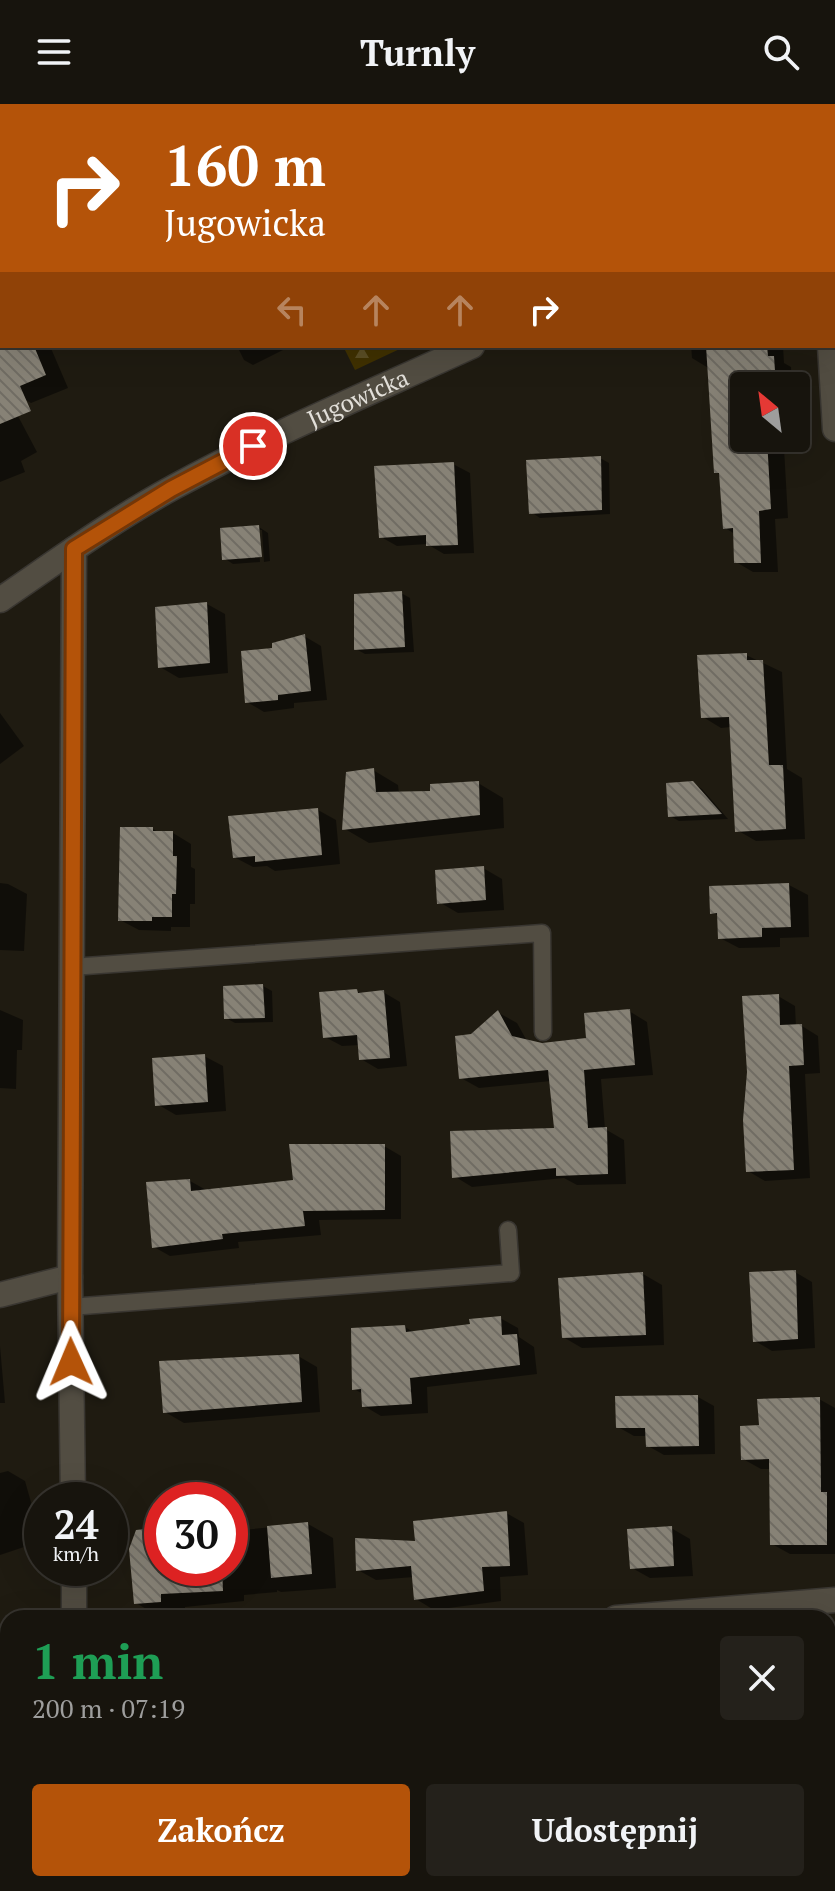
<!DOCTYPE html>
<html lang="pl">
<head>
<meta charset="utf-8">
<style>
  :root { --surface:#17140d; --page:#24211b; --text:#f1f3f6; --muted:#9e9e9d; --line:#36332e; --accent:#b45309 }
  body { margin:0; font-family:"PT Serif",serif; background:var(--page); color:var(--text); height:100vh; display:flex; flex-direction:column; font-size:30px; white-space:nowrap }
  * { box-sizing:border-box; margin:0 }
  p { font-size:26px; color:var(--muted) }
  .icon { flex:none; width:44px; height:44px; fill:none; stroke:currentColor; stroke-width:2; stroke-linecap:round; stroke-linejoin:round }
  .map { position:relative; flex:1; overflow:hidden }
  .sheet { position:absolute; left:0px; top:1506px; width:836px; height:282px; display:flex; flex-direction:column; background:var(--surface); border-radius:24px 24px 0 0; box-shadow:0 8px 32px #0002,0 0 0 2px var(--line) }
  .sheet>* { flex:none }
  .hud { position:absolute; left:0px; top:0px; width:836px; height:244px; box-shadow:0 8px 32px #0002,0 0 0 2px var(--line); background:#b45309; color:#fff; overflow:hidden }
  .needle { width:52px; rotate:331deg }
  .fabs { position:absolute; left:730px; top:268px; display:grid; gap:16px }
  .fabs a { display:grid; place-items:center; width:80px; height:80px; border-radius:8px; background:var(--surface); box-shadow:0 8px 32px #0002,0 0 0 2px var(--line); font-size:40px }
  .speed { position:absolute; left:24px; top:1378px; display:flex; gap:16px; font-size:40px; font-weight:700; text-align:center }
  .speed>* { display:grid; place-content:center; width:104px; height:104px; border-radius:50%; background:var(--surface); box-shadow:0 8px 32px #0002,0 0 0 2px var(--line); line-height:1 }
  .speed small { font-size:20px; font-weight:400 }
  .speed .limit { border:12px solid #d22; background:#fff; color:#111 }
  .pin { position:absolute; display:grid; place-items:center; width:68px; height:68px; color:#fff; margin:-34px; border:4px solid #fff; border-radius:50%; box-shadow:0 2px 8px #0007 }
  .me { position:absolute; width:88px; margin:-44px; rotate:359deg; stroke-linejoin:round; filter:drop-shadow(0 0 6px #0008) }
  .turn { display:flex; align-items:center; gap:28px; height:168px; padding:0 32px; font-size:36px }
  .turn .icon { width:104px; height:104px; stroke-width:2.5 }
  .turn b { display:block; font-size:56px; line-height:68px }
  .lanes { display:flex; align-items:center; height:76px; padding:0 32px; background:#0003; justify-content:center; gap:40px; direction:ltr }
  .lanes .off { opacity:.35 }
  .round { display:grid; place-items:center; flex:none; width:84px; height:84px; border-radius:8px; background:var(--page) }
  .overview { display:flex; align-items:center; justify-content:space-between; height:136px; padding:0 32px }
  h1 { font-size:48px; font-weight:700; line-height:60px; color:#1e9e55 }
  .button { display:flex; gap:16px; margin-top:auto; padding:16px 32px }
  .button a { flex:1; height:92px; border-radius:8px; background:var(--accent); color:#fff; font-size:32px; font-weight:700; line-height:92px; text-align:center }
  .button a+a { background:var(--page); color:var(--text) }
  header { display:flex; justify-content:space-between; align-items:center; height:104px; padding:0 32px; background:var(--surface); font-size:36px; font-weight:700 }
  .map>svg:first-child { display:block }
</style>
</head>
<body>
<header><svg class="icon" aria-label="menu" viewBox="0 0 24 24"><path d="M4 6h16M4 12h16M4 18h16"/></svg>Turnly<svg class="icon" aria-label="search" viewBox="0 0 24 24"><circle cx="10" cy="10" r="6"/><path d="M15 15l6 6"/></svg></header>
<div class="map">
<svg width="835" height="1787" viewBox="0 0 835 1787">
  <defs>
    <pattern id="forest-firs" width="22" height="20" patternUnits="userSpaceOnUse" patternTransform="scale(2)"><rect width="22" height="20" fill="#403100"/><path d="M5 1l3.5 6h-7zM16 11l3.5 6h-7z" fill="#5b4e25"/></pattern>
    <pattern id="building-back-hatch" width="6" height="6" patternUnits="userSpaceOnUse" patternTransform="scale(2)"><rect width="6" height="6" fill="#878276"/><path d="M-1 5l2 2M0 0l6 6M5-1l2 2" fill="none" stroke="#706c63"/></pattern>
  </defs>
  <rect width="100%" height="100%" fill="#1f1b11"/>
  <g fill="url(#forest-firs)">
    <polygon points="244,0 835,0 835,45 834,2 243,2"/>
    <polygon points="343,242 406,242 355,266"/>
  </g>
  <g fill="#0007">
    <rect x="44" y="0" width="48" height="2"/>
    <polygon points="0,55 2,242 50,242 68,284 31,299 8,286 0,255"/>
    <polygon points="237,242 291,242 253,261 244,256"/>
    <polygon points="691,242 783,242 784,259 791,263 792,282 744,282 744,334 794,334 795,343 784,344 788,414 775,415 778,468 753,468 736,458 735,430 725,424 721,371 716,368 710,265 692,254"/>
    <polygon points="0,278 37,348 21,357 25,368 0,378"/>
    <polygon points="600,354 609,359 610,410 540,414 531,408"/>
    <polygon points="453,360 470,369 474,449 444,450 427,440 397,442 381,433"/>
    <polygon points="259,423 268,429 270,457 264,458 262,426 258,426 260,458 233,460 224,454"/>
    <polygon points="401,489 410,494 414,548 365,550 356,545"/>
    <polygon points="207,500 225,510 228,569 179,574 160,563"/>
    <polygon points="304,532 321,542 327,596 294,599 294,604 264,608 247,598 274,546"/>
    <polygon points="746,551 782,568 787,665 802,674 805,735 756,737 737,726 731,623 721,624 703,613"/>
    <polygon points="0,609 24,642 0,660"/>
    <polygon points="373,666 398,681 399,690 432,689 478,679 503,694 504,724 369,739 345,725"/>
    <polygon points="692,679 702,685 728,715 679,717 670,712"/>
    <polygon points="318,706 336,716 340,760 275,767 267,762 253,763 234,753"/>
    <polygon points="153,725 160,729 173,729 191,740 191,763 195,765 195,800 190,800 190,823 171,823 171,827 139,826 120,816"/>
    <polygon points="483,764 502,775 504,806 458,809 439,798"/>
    <polygon points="0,779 8,780 27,790 24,847 0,846"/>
    <polygon points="789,781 808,791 809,833 780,834 780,843 739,844 720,834 719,812 712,808"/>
    <polygon points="263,882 272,887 273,918 235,919 226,914"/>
    <polygon points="356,887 363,890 383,888 400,898 407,962 378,965 361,955 360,941 342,942 325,933"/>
    <polygon points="778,892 795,902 796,923 802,922 818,932 820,969 805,970 810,1074 765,1077 748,1067"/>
    <polygon points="0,906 23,916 22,946 17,946 16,985 0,984"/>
    <polygon points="629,907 647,918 653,971 601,975 605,1025 624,1036 626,1080 577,1081 564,1074 472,1083 454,1072 556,1026 551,977 479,984 461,974 472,932 499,909 517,919 527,937 542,941 588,936"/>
    <polygon points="204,952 223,962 226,1007 176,1011 157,1000"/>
    <polygon points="384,1042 401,1052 401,1115 319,1116 321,1131 238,1138 239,1144 170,1152 154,1143 190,1077 208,1087 295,1078"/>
    <polygon points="795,1168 812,1178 815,1244 772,1247 755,1237"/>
    <polygon points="643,1170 662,1181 664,1241 582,1244 563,1233"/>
    <polygon points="500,1214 518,1224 519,1233 534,1243 537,1270 427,1283 428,1309 381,1312 364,1302 363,1290 354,1285 405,1223 415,1229 472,1222"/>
    <polygon points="0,1242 5,1299 0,1299"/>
    <polygon points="298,1252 317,1263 320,1308 184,1319 165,1308"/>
    <polygon points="698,1293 714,1302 715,1350 664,1351 648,1342 647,1332 634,1332 618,1323"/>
    <polygon points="819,1295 835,1304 835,1450 790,1450 772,1440 771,1365 761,1365 743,1355 761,1323"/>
    <polygon points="8,1367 25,1377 42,1437 0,1451 0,1369"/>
    <polygon points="506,1409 524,1419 528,1471 500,1473 501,1497 434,1506 416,1495 414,1473 376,1476 358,1466"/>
    <polygon points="308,1420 333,1434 336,1484 281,1488 277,1486 277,1488 244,1491 244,1497 185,1503 185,1511 160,1513 136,1499 162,1425 162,1464 230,1464 230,1427"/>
    <polygon points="671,1424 690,1435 693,1472 650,1474 632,1464"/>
    <polygon points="835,1538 835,1595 828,1596 828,1539"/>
    <polygon points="828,1676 835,1677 835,1734 828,1734"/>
    <polygon points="191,1780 347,1780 348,1787 130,1787 191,1784"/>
    <rect x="402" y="1780" width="119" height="7"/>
  </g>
  <g fill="url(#building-back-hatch)">
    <polygon points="0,235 2,242 34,242 46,271 20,282 31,307 0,320"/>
    <polygon points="706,242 767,242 768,252 774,252 776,282 744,282 744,334 778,334 767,335 771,405 759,407 761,459 734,459 733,424 723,425 719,369 714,369"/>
    <polygon points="601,352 602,406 529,410 526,356"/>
    <polygon points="454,358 458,441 426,442 426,431 379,434 374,362"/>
    <polygon points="259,421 262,453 222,456 220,424"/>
    <polygon points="402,487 405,543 354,546 354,490"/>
    <polygon points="207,498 210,559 158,564 155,503"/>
    <polygon points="305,530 311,587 278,591 278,596 245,599 241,547 272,544 272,539"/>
    <polygon points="747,549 747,556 763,556 769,661 783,661 786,725 735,728 729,613 701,614 697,551"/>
    <polygon points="374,664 376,688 430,687 430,680 479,677 480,711 342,726 346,668"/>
    <polygon points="693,677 722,710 668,713 666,679"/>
    <polygon points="318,704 322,751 255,758 255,752 233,754 228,712"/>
    <polygon points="120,723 153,723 153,727 173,727 173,752 177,752 176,790 172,790 172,813 152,813 152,817 118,817"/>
    <polygon points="484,762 486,796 437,800 435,766"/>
    <polygon points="789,779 791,823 762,824 762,833 718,835 717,809 710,810 709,782"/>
    <polygon points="263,880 265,914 224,915 223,882"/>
    <polygon points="357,885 358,889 384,886 390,954 359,956 357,931 323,934 319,888"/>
    <polygon points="779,890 780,921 802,920 804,961 789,962 794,1066 746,1068 743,1016 747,968 742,892"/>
    <polygon points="630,905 635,961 584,966 588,1024 607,1023 608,1070 556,1072 556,1064 452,1074 450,1027 554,1024 548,966 459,975 455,932 471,930 498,906 512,932 542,939 586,934 584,909"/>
    <polygon points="205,950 208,998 155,1002 152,954"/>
    <polygon points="289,1040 385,1040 385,1106 303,1107 305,1122 222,1130 223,1135 152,1144 146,1078 190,1075 191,1087 293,1076"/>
    <polygon points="796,1166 798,1235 753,1238 749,1168"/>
    <polygon points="643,1168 646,1231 562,1234 558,1174"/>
    <polygon points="501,1212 502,1231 517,1230 520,1261 410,1274 412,1300 362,1303 361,1285 352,1286 351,1224 405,1221 406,1228 470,1220 469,1215"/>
    <polygon points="299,1250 302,1298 163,1309 159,1257"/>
    <polygon points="698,1291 699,1342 646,1343 645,1324 616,1324 615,1292"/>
    <polygon points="820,1293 821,1388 827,1388 827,1441 770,1441 769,1355 741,1356 740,1322 759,1321 757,1295"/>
    <polygon points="507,1407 510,1462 482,1463 484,1487 414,1496 411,1462 356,1467 355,1434 415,1437 413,1417"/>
    <polygon points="308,1418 312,1470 271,1474 267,1422"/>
    <polygon points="672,1422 674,1462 630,1465 627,1425"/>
    <polygon points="162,1423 162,1464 222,1464 223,1487 161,1490 161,1498 134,1500 129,1445 136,1426"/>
  </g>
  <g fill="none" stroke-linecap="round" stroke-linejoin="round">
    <defs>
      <g id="lane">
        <polyline points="506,0 507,2"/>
        <polyline points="223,2 224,0"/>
        <polyline points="72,863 542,829 543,928"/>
        <polyline points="70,1203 511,1169 508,1126"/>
        <polyline points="540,1780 541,1787"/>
      </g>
      <g id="street">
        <polyline points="830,242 835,325"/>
        <polyline points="0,1191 70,1173"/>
        <polyline points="73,1396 70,1173 74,445"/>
        <polyline points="74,1464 74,1514"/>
        <polyline points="616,1514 835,1496"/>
        <polyline points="0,1583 8,1580"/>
        <polyline points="72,1787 72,1780"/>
      </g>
      <g id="secondary">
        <polyline points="834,82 835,82"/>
        <path id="s1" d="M0 496C57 457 113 416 174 383 271 330 372 288 472 242"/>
      </g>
    </defs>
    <use href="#lane" stroke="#393631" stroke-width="19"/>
    <use href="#street" stroke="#393631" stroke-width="27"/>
    <use href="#secondary" stroke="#393631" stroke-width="27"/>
    <use href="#lane" stroke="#524d42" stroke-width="16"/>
    <use href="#street" stroke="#524d42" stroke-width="24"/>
    <use href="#secondary" stroke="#524d42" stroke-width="24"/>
  </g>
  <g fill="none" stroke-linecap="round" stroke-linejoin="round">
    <defs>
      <polyline id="route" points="71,1258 74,445 171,385 253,342"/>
    </defs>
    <use href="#route" stroke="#753606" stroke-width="20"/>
    <use href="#route" stroke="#b45309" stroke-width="14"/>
  </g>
  <g text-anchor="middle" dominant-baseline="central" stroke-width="8" stroke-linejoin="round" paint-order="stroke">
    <g font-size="24" fill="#e2dfd9" stroke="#1f1b11">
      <text stroke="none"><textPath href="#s1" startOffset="412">Jugowicka</textPath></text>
    </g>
  </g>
</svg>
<div class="fabs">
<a><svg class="needle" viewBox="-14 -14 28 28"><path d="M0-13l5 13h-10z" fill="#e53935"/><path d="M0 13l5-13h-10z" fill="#9e9e9d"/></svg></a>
</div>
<div class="speed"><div>24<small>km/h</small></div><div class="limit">30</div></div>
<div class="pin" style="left:253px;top:342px;background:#d93025"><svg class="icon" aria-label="arrive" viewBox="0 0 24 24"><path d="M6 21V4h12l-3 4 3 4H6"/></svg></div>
<svg class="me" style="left:71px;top:1258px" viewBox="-20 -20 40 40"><path d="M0-17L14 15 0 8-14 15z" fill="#b45309" stroke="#fff" stroke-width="4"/></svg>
<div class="hud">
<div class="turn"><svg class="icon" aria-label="right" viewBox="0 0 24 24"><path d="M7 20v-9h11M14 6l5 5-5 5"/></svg><div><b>160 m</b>Jugowicka</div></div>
<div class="lanes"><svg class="icon off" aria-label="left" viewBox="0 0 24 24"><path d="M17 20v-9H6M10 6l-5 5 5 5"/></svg><svg class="icon off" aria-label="ahead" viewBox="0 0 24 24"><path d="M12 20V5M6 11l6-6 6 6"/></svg><svg class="icon off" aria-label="ahead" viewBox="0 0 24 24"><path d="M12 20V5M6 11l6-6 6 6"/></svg><svg class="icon" aria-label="right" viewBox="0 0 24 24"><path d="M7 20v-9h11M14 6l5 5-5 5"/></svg></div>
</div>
<section class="sheet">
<div class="overview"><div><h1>1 min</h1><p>200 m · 07:19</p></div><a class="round"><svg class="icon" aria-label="close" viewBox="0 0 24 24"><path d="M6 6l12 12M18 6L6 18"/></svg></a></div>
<div class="button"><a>Zakończ</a><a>Udostępnij</a></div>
</section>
</div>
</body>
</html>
